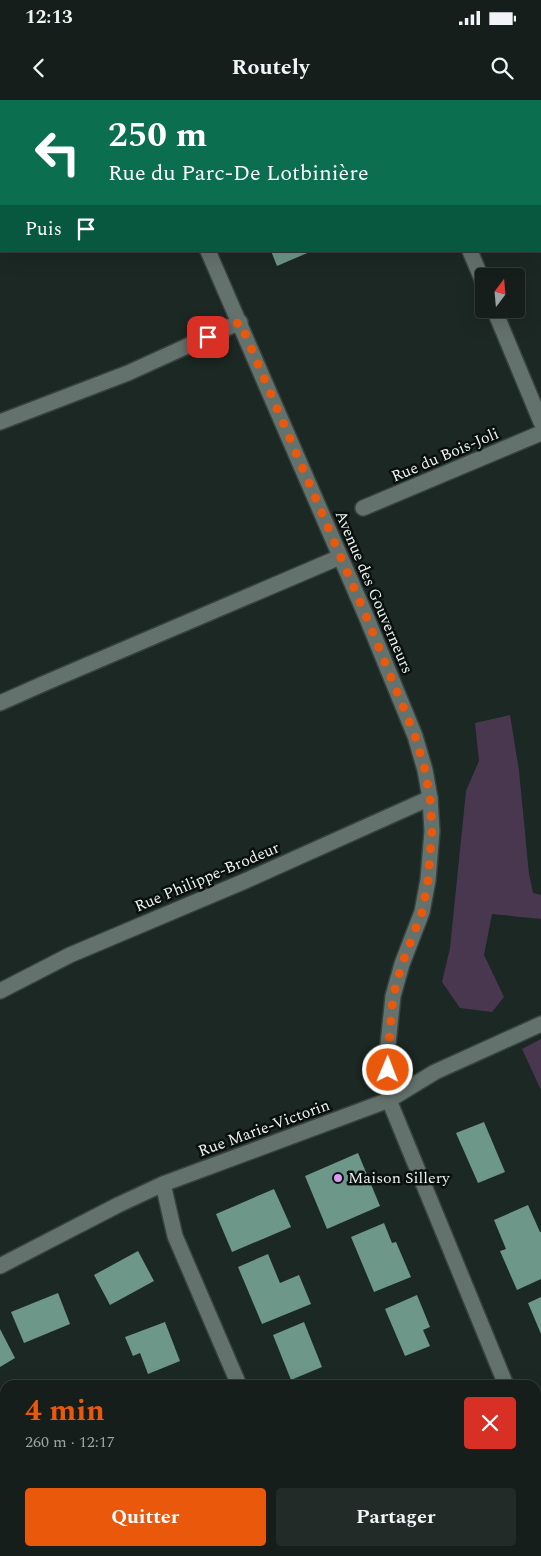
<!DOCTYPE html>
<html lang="fr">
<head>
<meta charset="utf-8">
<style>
  :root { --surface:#151e1b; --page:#222b28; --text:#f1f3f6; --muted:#9da2a3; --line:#343c3a; --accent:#ea580c }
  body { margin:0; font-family:Spectral,serif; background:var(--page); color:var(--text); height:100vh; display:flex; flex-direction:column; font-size:19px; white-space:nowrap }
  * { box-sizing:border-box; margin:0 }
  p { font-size:16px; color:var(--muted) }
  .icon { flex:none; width:28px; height:28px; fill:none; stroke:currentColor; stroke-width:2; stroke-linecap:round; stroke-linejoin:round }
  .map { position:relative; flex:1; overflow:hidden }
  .details { position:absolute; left:0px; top:1280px; width:541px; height:176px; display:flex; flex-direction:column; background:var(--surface); border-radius:15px 15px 0 0; box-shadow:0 5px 20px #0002,0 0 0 1px var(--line) }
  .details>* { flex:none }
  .top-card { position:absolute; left:0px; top:0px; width:541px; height:152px; box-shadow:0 5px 20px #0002,0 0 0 1px var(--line); background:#0b6e4f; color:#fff; overflow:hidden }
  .needle { width:32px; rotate:16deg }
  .fabs { position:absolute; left:475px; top:168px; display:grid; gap:10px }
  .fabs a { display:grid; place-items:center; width:50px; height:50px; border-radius:5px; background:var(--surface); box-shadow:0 5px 20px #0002,0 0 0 1px var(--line); font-size:25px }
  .pin { position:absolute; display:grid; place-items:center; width:42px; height:42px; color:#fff; margin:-21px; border-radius:10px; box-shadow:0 2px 8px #0006 }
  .me { position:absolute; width:55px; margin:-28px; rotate:1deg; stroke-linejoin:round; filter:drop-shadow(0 0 4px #0008) }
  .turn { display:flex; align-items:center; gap:18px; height:105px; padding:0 25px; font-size:22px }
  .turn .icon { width:65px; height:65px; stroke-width:2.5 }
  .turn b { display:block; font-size:35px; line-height:42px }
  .then { display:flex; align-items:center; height:48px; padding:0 25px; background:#0003; gap:10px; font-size:19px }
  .round { display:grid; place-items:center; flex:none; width:52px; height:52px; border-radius:5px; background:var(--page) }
  .head { display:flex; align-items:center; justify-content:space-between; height:85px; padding:0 25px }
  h1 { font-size:30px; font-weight:700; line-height:38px; color:var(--accent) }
  .button { display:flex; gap:10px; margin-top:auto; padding:10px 25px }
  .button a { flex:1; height:58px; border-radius:5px; background:var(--accent); color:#fff; font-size:20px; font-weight:700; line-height:58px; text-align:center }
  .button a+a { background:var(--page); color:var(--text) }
  .status { display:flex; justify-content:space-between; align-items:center; height:35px; padding:0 25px; background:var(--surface); direction:ltr }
  .status svg { height:14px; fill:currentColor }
  header { display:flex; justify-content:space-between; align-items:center; height:65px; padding:0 25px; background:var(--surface); font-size:22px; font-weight:700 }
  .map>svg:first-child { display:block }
</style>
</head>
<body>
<div class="status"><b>12:13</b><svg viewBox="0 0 49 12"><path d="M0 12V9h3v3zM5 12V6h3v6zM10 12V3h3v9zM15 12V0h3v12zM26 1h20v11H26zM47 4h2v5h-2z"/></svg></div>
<header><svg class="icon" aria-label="back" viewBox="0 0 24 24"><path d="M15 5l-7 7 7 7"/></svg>Routely<svg class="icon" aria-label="search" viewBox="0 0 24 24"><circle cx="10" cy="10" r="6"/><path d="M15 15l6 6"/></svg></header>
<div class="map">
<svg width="541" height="1456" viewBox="0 0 541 1456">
  <rect width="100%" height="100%" fill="#1c2824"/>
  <g fill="#493750">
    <polygon points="510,615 519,671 529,774 533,793 541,795 541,819 492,814 484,855 504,897 492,912 460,908 442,882 450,848 466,691 479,661 475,623"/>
    <polygon points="541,939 541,990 522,949"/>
  </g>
  <g fill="#6c9789">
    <polygon points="271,151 312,151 277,166"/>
    <polygon points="484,1022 505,1072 478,1083 456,1033"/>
    <polygon points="358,1053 380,1106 327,1129 305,1076"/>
    <polygon points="274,1089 291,1127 232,1152 216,1114"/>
    <polygon points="528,1105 540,1132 541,1132 541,1179 517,1190 500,1151 506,1149 494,1120"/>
    <polygon points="384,1123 392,1143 396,1142 411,1177 374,1192 351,1137"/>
    <polygon points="138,1151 154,1181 110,1205 94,1175"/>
    <polygon points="268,1154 280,1183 299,1175 311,1204 262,1224 238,1167"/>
    <polygon points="58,1193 70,1224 24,1243 11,1212"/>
    <polygon points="417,1195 430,1227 423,1230 430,1246 405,1256 385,1209"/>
    <polygon points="541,1197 541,1234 528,1203"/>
    <polygon points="165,1222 180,1261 148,1274 140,1253 133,1256 125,1237"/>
    <polygon points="304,1222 322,1267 291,1280 273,1235"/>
    <polygon points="0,1229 15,1258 0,1267"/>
    <polygon points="5,1336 5,1353 0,1338"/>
    <polygon points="113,1451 149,1451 151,1456 115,1456"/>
    <polygon points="233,1451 268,1451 270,1456 235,1456"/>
    <polygon points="523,1451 525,1451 527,1456 511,1456"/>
  </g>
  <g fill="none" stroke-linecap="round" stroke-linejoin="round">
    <defs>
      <g id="street">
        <polyline points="140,0 140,1"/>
        <polyline points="115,1 118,0"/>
        <polyline points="0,44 1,44"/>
        <polyline points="540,49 541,48"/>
        <polyline points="208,151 366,516 415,636 425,670 430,698 432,731 428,780 422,812 402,864 393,896 387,954 389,1000 506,1285"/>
        <polyline points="470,151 484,184"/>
        <polyline points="494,209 541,322"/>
        <polyline points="0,322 128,273 240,222"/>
        <polyline points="363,408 541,333"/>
        <polyline points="0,603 45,583 340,457"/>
        <polyline points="0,891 70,855 245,781 430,698"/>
        <polyline points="163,1084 175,1136 239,1285"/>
        <polyline points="0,1166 118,1105 163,1084 389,1000 435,972 541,924"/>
        <polyline points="536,1358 541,1370"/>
        <polyline points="0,1434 5,1433"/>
        <polyline points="63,1451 65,1456"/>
        <polyline points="311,1451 313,1456"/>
      </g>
    </defs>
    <use href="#street" stroke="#38423f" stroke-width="18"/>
    <polyline stroke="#636e6a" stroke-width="3" stroke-dasharray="4 2.5" stroke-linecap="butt" points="72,1 73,0"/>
    <use href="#street" stroke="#64726d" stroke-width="15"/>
  </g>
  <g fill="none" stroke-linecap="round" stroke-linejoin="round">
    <polyline stroke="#ea580c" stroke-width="9" stroke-dasharray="0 16.2" points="208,237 240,222 366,516 415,636 425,670 430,698 432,731 428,780 422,812 402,864 393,896 388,954 388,970"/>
  </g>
  <circle fill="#db99f5" stroke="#0a100e" stroke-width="2" cx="338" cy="1078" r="5"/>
  <g text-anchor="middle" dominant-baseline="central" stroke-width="5" stroke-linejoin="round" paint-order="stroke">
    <g font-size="16" fill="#eaf2ef" stroke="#0a100e">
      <text transform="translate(445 355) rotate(-23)">Rue du Bois-Joli</text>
      <text transform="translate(374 492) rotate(67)">Avenue des Gouverneurs</text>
      <text transform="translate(207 777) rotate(-23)">Rue Philippe-Brodeur</text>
      <text transform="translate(264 1028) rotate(-20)">Rue Marie-Victorin</text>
    </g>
    <g font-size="16" fill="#eaf2ef" stroke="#0a100e" text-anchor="start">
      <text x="348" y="1078">Maison Sillery</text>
    </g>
  </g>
</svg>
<div class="fabs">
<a><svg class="needle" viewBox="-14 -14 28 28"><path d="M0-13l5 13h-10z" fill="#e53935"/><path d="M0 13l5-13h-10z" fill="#9da2a3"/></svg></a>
</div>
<div class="pin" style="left:208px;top:237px;background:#d93025"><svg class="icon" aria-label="arrive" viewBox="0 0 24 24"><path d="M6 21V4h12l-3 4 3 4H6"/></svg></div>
<svg class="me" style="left:388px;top:970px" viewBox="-20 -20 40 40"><circle r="17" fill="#ea580c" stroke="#fff" stroke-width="3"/><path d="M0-11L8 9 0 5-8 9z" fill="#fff"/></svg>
<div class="top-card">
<div class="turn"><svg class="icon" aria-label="left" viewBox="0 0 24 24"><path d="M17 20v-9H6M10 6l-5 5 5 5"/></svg><div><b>250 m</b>Rue du Parc-De Lotbinière</div></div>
<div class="then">Puis<svg class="icon" aria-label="arrive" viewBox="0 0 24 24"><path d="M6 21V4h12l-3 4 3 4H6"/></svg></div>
</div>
<section class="details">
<div class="head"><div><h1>4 min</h1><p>260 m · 12:17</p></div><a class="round" style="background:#d93025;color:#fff"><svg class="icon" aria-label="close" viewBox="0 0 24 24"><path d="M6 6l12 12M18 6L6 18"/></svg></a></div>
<div class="button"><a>Quitter</a><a>Partager</a></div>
</section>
</div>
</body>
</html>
